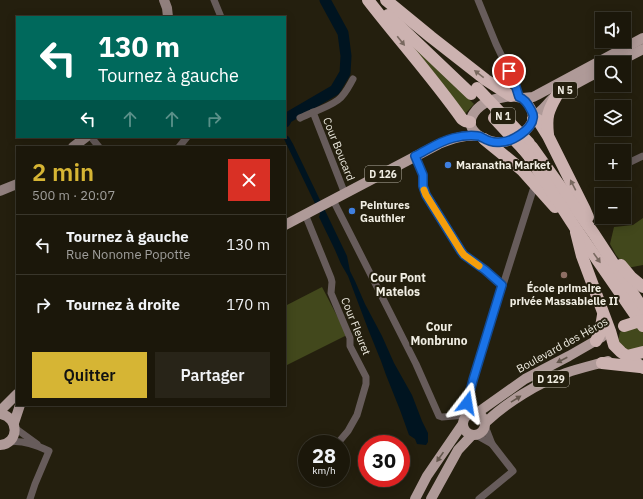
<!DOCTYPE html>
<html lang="fr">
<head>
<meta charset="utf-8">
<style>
  :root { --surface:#1b170a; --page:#282418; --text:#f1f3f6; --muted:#a09f9c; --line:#39362b; --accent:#d6b534 }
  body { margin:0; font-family:"IBM Plex Sans",sans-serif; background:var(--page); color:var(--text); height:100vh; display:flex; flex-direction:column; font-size:15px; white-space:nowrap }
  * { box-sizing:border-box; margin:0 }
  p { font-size:13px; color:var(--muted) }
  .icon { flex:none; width:22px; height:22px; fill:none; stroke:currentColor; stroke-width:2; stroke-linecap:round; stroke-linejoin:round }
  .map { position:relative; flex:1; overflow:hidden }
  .sheet { position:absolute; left:16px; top:146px; width:270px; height:260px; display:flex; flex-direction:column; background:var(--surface); border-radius:0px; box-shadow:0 2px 10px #0003,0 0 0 1px var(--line) }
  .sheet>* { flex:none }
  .top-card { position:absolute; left:16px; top:16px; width:270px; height:122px; border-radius:0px; box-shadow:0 2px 10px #0003,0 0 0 1px var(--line); background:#00695c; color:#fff; overflow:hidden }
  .tools { position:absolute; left:595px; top:12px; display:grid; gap:8px }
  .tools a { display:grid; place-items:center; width:36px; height:36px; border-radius:0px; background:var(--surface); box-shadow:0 2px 10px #0003,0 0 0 1px var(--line); font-size:20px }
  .speed { position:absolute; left:298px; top:435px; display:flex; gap:8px; font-size:20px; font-weight:700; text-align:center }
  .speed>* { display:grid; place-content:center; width:52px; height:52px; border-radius:50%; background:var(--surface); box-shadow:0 2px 10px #0003,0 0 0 1px var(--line); line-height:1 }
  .speed small { font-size:10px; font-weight:400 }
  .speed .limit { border:6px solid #d22; background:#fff; color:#111 }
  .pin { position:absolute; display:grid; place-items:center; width:34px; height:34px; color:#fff; margin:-17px; border:2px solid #fff; border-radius:50%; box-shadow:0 1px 4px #0007 }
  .me { position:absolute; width:44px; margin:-22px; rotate:14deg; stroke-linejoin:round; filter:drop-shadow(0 0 3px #0008) }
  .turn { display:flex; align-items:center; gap:14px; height:84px; padding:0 16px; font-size:18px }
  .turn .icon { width:52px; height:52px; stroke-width:2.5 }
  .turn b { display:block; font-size:28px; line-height:34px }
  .lanes { display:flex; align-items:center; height:38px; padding:0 16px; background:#0003; justify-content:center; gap:20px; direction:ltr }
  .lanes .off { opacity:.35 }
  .round { display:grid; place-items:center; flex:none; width:42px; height:42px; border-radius:0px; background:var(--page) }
  .summary { display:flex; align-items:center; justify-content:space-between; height:68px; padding:0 16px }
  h1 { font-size:24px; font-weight:600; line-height:30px; color:var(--accent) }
  .button { display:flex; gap:8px; margin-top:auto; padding:8px 16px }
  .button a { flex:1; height:46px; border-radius:0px; background:var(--accent); color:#111; font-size:16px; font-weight:600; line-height:46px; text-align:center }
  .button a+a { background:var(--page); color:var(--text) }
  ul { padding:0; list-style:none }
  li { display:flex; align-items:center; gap:12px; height:60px; padding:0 16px; border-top:1px solid var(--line) }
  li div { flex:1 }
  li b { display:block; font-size:15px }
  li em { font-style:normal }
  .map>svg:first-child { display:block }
</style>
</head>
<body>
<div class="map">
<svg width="643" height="499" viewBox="0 0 643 499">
  <rect width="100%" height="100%" fill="#241f0e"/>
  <g fill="#42481c">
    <polygon points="410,42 474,104 465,114 406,43"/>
    <polygon points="643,218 643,265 627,268 616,255 610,244 614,227 633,225"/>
    <polygon points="322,287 347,335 285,366 285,306"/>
    <polygon points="639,325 643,331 643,349 634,352 623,349 618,341 620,332 625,329"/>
  </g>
  <polygon fill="#001420" points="285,134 289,137 293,144 347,256 350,271 355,281 365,304 382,336 394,363 412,395 422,421 428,433 428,442 426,445 417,444 415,439 409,435 400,410 386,375 381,361 368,329 348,276 341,264 335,250 319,217 320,214 284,139"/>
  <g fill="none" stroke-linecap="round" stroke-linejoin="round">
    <polyline stroke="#001420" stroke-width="11" points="285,122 287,118 335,90 345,73 346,56 343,33 325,0"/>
    <g stroke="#675c5b" stroke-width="7">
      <polyline points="214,0 221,17"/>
      <polyline points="478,0 496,44 515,84 519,97"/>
      <polyline points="313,112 345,194"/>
      <path d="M300 118C312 112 327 108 338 100 345 95 349 86 353 79"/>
      <polyline points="91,137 99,147"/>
      <polyline points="179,147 187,137"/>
      <polyline points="415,156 423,175 423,186 426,195 461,251 464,255 485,270 502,285"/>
      <polyline points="624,165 643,156"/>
      <polyline points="605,175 608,173"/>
      <polyline points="333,200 416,364 439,416 442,417 466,415"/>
      <polyline points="305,214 331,278 332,282 331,293 350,338 350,346 366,377 366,384 357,415 348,431 337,444"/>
      <polyline points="467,414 467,403 473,380 533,190"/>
      <polyline points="485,426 492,444"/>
      <polyline points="15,428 37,444"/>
      <polyline points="476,435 492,444 513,471 479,499"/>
      <path d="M9 442C23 440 36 445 49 451L35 484 30 499"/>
    </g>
    <g stroke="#907f7d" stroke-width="10">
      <polyline points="164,0 167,8 168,17"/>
      <polyline points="73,147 86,137"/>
      <polyline points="0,191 17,184"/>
    </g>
    <g stroke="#af9a98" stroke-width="10">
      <polyline points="616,63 643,49"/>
      <path d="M511 96 523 98C537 112 536 124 520 135 515 138 509 142 503 142 488 144 461 131 474 113 482 101 497 98 511 96Z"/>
      <polyline points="523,98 533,97 537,95 643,38"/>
      <path d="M533 116C543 112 548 101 557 95 571 86 587 78 602 70"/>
      <path d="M285 225 439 144C453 138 464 135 479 136"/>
      <polyline points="0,411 17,394"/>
      <circle cx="474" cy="424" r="11"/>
      <polyline points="477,413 525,379 569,356 602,337"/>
      <path d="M0 414C20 417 19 444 0 445"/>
      <polyline points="14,423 20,405"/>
      <path d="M485 423C507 402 538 383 566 373 580 368 594 365 608 361"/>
      <polyline points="415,499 427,476 462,425"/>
      <polyline points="431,499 458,450 472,435"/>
    </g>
    <g stroke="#ccb2b0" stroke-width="12">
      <path d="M368 0C399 40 433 78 462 119L465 121 470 122"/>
      <polyline points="386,0 431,37 486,80 511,96"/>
      <polyline points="388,15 471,94"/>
      <polyline points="533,119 538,120 548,136 585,210 588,217"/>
      <path d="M548 135C546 116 548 111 557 95"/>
      <polyline points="484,139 522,170 555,207"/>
      <polyline points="532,147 594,234 643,309"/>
      <polyline points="523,149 528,155 574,226 643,326"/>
      <polyline points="576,232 582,256 610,331 614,345 621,352 643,368"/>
      <polyline points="621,265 631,277 643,287"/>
      <polyline points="596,341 600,333 603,315"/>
      <polyline points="627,356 643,352"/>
      <polyline points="602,363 640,367"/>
    </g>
    <g stroke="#ccb2b0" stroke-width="12">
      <polyline points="477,88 529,143"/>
      <polyline points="494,118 523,149"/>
      <polyline points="624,326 643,320"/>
    </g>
  </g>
  <defs><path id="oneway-solid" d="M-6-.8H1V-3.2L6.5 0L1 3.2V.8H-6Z"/></defs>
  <g fill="#78685f">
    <use href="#oneway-solid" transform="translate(401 41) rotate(51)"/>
    <use href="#oneway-solid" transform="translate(479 74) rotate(-142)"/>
    <use href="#oneway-solid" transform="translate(573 185) rotate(-117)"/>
    <use href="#oneway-solid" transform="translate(597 258) rotate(55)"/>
  </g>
  <g fill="#63564c">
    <use href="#oneway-solid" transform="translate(562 360) rotate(153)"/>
    <use href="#oneway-solid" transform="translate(516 399) rotate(-32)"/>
    <use href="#oneway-solid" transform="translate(440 457) rotate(125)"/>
  </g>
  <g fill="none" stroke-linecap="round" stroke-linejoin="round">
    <defs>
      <path id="route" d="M467 403 473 380 502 285 485 270 464 255 461 251 426 195 423 186V175L415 156C427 150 440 141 453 138 461 136 470 135 478 136 481 136 480 137 483 138 488 141 495 143 501 142 511 142 532 130 533 118 534 115 532 112 531 110 528 104 525 99 519 97L515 84 509 71"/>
    </defs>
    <use href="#route" stroke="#114b97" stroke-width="10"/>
    <use href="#route" stroke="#1a73e8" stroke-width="7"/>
    <polyline stroke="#f59e0b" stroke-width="7" points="424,190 426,195 461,251 464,255 479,266"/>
  </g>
  <g fill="#3f7fe0" stroke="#241f0e" stroke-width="1.5">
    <circle cx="448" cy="165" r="4"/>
    <circle cx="352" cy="211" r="4"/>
  </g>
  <circle fill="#8d6e63" stroke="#241f0e" stroke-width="1.5" cx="564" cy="275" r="4"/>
  <g text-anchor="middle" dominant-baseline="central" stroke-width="4" stroke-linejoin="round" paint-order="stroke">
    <g fill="#241f0e" stroke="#b3afa2" stroke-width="1">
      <rect x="553" y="82" width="24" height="16" rx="3"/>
      <rect x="491" y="108" width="24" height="16" rx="3"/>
      <rect x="365" y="166" width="36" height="16" rx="3"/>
      <rect x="533" y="371" width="36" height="16" rx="3"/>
    </g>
    <g font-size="10" font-weight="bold" fill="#f0ede2">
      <text x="565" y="90">N 5</text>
      <text x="503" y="116">N 1</text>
      <text x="383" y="174">D 126</text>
      <text x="551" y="379">D 129</text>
    </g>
    <g font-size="11" fill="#f0ede2" stroke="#241f0e">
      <text transform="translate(339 149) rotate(68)">Cour Boucard</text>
      <text transform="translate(356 326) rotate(68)">Cour Fleuret</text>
      <text transform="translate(562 345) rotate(-29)">Boulevard des Héros</text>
    </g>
    <g font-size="11" font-weight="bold" fill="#f0ede2" stroke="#241f0e" text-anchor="start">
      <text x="456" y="165">Maranatha Market</text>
      <text x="360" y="205">Peintures<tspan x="360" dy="13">Gauthier</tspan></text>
      <text x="564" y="288" text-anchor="middle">École primaire<tspan x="564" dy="13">privée Massabielle II</tspan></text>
    </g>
    <g font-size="12" font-weight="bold" fill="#f0ede2" stroke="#241f0e">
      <text x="398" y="277">Cour Pont<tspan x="398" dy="14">Matelos</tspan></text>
      <text x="439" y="326">Cour<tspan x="439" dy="14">Monbruno</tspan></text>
    </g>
  </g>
</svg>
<div class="tools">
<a><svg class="icon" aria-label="sound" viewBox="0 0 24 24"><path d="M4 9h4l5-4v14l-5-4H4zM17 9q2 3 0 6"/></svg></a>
<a><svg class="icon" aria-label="search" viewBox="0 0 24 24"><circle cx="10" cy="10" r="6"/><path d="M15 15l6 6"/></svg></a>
<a><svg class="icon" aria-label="layers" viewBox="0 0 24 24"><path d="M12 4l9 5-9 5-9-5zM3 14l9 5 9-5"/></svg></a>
<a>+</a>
<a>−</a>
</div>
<div class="speed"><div>28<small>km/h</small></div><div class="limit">30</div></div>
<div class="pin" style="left:509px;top:71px;background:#d93025"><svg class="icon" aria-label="arrive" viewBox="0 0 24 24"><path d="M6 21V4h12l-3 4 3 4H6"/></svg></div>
<svg class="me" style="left:467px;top:403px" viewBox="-20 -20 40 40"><path d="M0-17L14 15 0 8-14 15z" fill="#1a73e8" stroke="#fff" stroke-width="4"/></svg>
<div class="top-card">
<div class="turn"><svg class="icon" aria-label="left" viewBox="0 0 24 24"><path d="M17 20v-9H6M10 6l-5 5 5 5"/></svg><div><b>130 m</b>Tournez à gauche</div></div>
<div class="lanes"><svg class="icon" aria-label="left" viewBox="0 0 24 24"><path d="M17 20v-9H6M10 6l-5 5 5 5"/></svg><svg class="icon off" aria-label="ahead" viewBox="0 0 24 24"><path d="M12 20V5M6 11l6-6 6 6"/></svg><svg class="icon off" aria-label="ahead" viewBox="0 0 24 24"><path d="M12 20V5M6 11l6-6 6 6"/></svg><svg class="icon off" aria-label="right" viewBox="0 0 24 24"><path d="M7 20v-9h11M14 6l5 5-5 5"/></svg></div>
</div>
<section class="sheet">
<div class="summary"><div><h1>2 min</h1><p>500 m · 20:07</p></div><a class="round" style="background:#d93025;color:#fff"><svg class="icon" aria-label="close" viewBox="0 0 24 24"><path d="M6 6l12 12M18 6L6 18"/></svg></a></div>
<ul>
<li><svg class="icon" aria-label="left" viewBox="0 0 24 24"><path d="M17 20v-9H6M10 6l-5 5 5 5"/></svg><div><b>Tournez à gauche</b><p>Rue Nonome Popotte</p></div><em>130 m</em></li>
<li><svg class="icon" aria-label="right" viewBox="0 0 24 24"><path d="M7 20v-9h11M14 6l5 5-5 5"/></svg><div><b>Tournez à droite</b></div><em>170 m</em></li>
</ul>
<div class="button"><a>Quitter</a><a>Partager</a></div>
</section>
</div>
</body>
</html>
